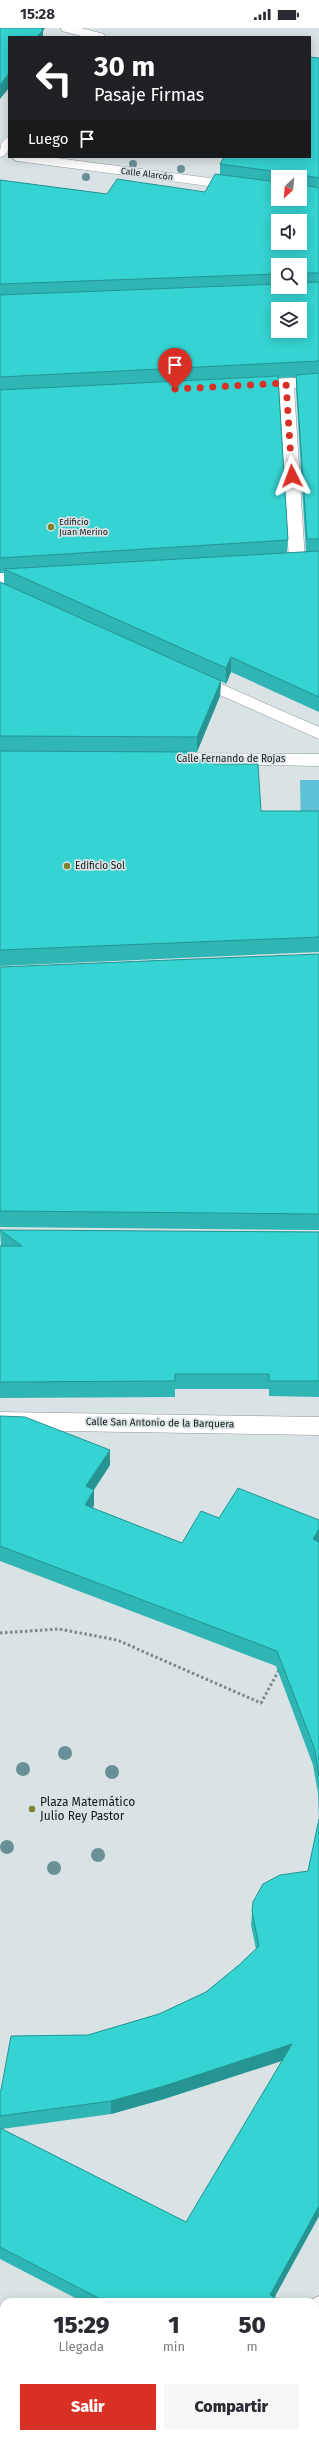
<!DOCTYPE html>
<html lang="es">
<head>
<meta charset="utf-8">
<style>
  :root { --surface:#fff; --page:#f7f7f7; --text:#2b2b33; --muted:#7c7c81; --accent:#d93025 }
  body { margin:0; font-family:"Fira Sans",sans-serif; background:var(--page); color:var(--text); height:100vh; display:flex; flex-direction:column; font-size:15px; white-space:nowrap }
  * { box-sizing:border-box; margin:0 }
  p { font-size:13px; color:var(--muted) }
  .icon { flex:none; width:22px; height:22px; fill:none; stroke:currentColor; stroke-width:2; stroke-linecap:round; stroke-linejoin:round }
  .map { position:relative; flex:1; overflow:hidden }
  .sheet { position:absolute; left:0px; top:2270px; width:319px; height:140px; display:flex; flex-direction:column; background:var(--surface); border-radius:12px 12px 0 0; box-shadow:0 2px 10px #0003 }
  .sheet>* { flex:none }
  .guide { position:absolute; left:8px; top:8px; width:303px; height:122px; border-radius:0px; box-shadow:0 2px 10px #0003; background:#202124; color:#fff; overflow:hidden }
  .needle { width:26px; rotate:206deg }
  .buttons { position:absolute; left:271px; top:142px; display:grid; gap:8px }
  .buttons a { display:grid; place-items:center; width:36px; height:36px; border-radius:0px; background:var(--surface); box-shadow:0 2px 10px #0003; font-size:20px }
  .pin { position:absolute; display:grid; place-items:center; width:34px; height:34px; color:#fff; margin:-41px -17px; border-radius:50% 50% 50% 0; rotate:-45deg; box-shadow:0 0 4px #0007 }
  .pin .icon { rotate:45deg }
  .me { position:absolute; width:44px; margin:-22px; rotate:357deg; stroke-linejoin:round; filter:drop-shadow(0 0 3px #0008) }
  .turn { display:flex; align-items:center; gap:14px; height:84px; padding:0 20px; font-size:18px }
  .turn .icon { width:52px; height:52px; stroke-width:2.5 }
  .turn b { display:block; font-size:28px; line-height:34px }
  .then { display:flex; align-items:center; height:38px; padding:0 20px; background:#0003; gap:8px; font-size:15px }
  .eta { display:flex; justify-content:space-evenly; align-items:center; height:68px; text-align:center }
  .eta b { font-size:24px; font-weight:800; line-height:28px }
  .action { display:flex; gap:8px; margin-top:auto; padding:8px 20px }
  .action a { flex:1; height:46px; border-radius:0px; background:var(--accent); color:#fff; font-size:16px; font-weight:800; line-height:46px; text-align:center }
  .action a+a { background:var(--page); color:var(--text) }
  .status { display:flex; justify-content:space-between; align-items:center; height:28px; padding:0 20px; background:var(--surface); direction:ltr }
  .status svg { height:11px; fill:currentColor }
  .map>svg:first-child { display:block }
</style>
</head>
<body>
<div class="status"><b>15:28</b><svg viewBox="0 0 49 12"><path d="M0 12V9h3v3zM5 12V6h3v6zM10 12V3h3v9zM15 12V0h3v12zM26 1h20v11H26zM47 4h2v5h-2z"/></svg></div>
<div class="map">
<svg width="319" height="2410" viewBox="0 0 319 2410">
  <rect width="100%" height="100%" fill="#d9e2e4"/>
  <polygon fill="#60c2d6" points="300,752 319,752 319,841 301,798"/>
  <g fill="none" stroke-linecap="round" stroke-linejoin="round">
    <defs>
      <g id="pedestrian">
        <polygon points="319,349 319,359 294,360 305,533 303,537 291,537 289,533 279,360 248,362 240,357 248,352"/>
        <polygon points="160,725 319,726 319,738 154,735 151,731 154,727"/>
        <polygon points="319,2268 319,2303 315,2304 315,2274 307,2274"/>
        <polygon points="230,2406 262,2406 260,2410 228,2410"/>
      </g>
      <g id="minor">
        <polygon points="61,0 81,0 104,6 105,9 85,9 62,3"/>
        <path d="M9 109C9 118 10 127 0 129 0 120 0 112 9 109Z"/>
        <polygon points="10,129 49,129 278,159 278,167 17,133"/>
        <polygon points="34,543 40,544 42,548 40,552 0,555 0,545"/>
        <polygon points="194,644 319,699 319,711 188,653 185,649 188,645"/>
        <polygon points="0,1384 319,1389 319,1407 0,1402"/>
      </g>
    </defs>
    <use href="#pedestrian" stroke="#8d9597" stroke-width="1"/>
    <use href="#minor" stroke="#8d9597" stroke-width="1"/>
    <polyline stroke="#808688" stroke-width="3" stroke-dasharray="2.5 2.5" stroke-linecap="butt" points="0,1605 59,1601 117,1612 261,1675 279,1642"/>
    <use href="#pedestrian" fill="#fff" fill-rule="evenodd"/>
    <use href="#minor" fill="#fff" fill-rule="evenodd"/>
  </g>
  <g fill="#699097">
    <circle cx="133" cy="136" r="4"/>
    <circle cx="181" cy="141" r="4"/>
    <circle cx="86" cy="149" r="4"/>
    <circle cx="65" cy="1725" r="7"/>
    <circle cx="23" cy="1741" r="7"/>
    <circle cx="112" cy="1744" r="7"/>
    <circle cx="7" cy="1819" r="7"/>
    <circle cx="98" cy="1827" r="7"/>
    <circle cx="54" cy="1840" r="7"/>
  </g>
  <g fill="#2eb5b4" fill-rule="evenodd">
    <path d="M319 30V684L231 644 226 656 221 653 220 668 197 724H191V732L213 736 261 783H319V925V924L0 938V554L4 556V545H0V152L107 166 205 164 220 147V136ZM278 149H300L278 171ZM278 237H300V259H278ZM296 349V361L306 524 287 525 288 512 278 350Z"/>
    <polygon points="319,926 319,1202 0,1199 0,939"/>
    <polygon points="0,1202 319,1204 319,1369 269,1368 269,1361 175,1361 175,1369 0,1370 0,1218 1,1218"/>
    <path d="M0 1388 110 1422V1437L94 1462V1477L93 1480 182 1515 219 1490 319 1492V2188L274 2269 283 2274H83L0 2231V2062H1L88 2007 159 1986 206 1964 239 1937 256 1921 251 1897 253 1874 308 1843 319 1793 318 1765 313 1737 276 1638 0 1533ZM283 2032 186 2194 2 2101 111 2086 164 2071Z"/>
  </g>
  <g fill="#259492">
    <polygon points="37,0 45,0 43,3 43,9 37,9"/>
    <polygon points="9,45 9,60 0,71 0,57"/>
    <polygon points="231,629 231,644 226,656 226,640"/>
    <polygon points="221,653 220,668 197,724 197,709"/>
    <polygon points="191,724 190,739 187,732"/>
    <polygon points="110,1422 110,1437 86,1473 86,1458"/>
    <polygon points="94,1462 94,1477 85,1492 85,1477"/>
    <polygon points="319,1501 319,1514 313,1511"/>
    <polygon points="292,2016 291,2030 164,2071 111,2086 111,2073"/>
    <polygon points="319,2178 319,2188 272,2274 270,2267"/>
  </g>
  <g fill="#35d3d1" stroke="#259492" fill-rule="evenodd">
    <polygon points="0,0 41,0 43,2 37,9 9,9 9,45 0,57"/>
    <polygon points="310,29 319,30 319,150 301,147 300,151 300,149 278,149 279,144 220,136 224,129 310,129"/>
    <path d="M215 146 278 154V171H300V156L319 160V245H300V237H278V246L0 256V152L107 166 117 151 205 164ZM278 193H300V215H278Z"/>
    <path d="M319 254V333L0 349V267L278 256V259H300V255ZM278 281H300V303H278Z"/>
    <polygon points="319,345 319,511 307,511 296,347"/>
    <polygon points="278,348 288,512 0,530 0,362"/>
    <polygon points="319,523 319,669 231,629 226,640 4,541"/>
    <polygon points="0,554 221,653 197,709 0,708"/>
    <polygon points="0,723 191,724 187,732 213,732 213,736 258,736 261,783 319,783 319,909 0,922"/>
    <polygon points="319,926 319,1186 0,1183 0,939"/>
    <polygon points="0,1202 319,1204 319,1353 269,1353 269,1346 175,1346 175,1353 0,1354 0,1218 22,1218"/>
    <polygon points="0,1388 25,1389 110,1422 86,1458 94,1462 85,1477 182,1515 201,1483 219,1490 238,1460 319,1492 319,1501 313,1511 319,1514 319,1749 315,1722 277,1623 0,1518"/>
    <polygon points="319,1791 319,2178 270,2267 283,2274 106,2274 0,2219 0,2100 186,2194 292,2016 164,2058 111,2073 0,2088 0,2062 1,2062 11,2008 88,2007 159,1986 206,1964 239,1937 259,1918 252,1883 253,1874 263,1856 280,1847 308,1843"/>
    <polygon points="315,2292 319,2294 319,2410 276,2410 279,2406 315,2406"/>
  </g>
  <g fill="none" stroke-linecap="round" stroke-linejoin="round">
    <polyline stroke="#d93025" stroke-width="7" stroke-dasharray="0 12.6" points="175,361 286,355 292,448"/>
  </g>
  <g fill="#7d8430" stroke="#d9e2e4" stroke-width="1.5">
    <circle cx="51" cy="499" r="4"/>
    <circle cx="67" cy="838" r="4"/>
    <circle cx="32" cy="1781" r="4"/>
  </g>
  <g text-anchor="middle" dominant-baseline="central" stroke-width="3.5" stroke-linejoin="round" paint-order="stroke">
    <g font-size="9" fill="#16191a" stroke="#d9e2e4">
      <text transform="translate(147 146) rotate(7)">Calle Alarcón</text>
    </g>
    <g font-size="9" fill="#16191a" stroke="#d9e2e4" text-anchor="start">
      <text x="59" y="494">Edificio<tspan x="59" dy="10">Juan Merino</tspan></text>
    </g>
    <g font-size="10" fill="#16191a" stroke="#d9e2e4">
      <text x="231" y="731">Calle Fernando de Rojas</text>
      <text transform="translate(160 1395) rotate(1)">Calle San Antonio de la Barquera</text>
    </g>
    <g font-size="10" fill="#16191a" stroke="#d9e2e4" text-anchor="start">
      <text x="75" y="838">Edificio Sol</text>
    </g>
    <g font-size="12" fill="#16191a" stroke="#d9e2e4" text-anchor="start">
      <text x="40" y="1774">Plaza Matemático<tspan x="40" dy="14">Julio Rey Pastor</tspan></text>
    </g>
  </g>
</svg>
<div class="buttons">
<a><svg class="needle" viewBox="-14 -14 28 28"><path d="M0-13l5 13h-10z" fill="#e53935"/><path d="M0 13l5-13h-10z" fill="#7c7c81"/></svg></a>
<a><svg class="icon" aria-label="sound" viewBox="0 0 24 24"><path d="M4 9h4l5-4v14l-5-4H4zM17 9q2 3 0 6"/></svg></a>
<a><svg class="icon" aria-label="search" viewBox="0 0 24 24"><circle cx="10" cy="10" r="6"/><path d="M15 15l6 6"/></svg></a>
<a><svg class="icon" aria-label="layers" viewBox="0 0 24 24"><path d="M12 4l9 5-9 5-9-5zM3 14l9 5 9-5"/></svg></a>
</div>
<div class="pin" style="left:175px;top:361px;background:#d93025"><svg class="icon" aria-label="arrive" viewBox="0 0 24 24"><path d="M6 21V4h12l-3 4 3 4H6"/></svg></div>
<svg class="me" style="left:292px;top:448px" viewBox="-20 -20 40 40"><path d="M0-17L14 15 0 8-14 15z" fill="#d93025" stroke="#fff" stroke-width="4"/></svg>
<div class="guide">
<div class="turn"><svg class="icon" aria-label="left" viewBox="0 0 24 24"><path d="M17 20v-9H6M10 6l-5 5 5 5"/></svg><div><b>30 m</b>Pasaje Firmas</div></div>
<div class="then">Luego<svg class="icon" aria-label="arrive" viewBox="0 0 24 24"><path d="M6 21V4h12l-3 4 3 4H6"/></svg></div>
</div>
<section class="sheet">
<div class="eta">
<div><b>15:29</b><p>Llegada</p></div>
<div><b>1</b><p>min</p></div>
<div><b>50</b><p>m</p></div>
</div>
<div class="action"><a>Salir</a><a>Compartir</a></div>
</section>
</div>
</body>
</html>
